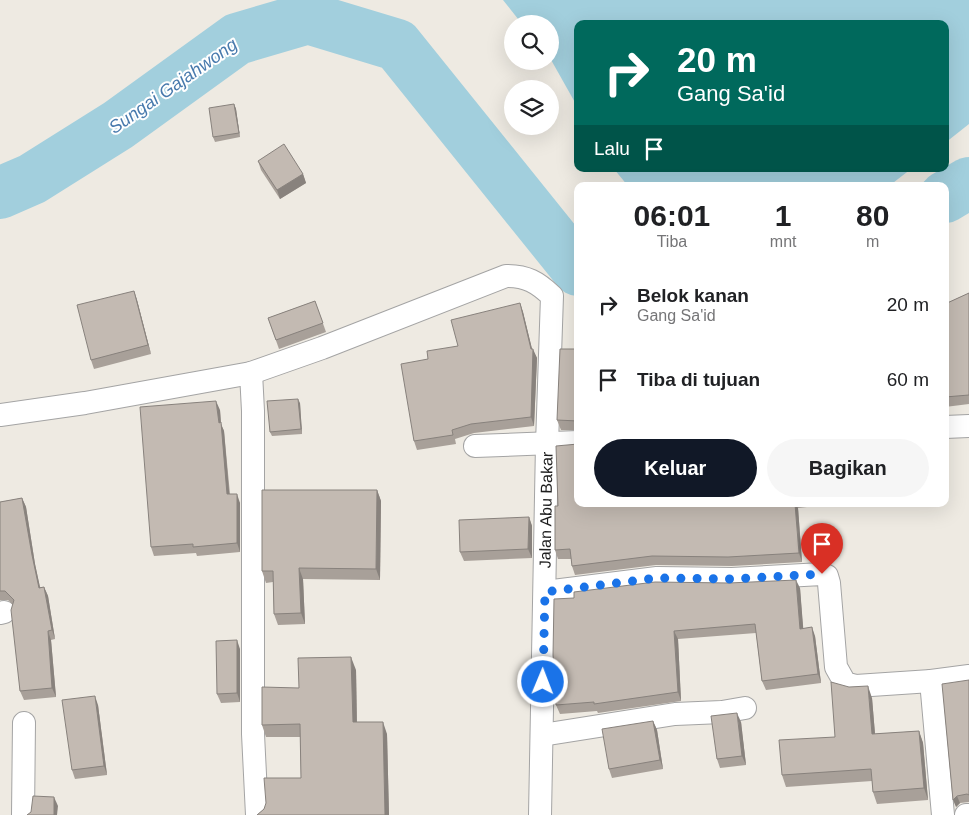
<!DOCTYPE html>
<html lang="id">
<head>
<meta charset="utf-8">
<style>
  :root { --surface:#fff; --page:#f6f6f6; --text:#202124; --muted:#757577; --accent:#111827 }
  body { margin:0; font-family:Arial,sans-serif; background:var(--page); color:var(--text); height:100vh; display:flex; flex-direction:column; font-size:19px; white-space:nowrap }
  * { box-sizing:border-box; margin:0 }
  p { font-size:16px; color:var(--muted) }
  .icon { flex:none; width:28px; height:28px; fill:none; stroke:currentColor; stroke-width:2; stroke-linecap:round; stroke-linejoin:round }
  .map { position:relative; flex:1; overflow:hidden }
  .details { position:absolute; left:574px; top:182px; width:375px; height:325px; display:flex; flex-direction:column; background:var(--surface); border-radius:10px; box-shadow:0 5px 20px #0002 }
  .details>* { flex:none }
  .hud { position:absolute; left:574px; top:20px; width:375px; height:152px; border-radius:10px; box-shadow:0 5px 20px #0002; background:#00695c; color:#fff; overflow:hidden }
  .buttons { position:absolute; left:504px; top:15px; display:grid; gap:10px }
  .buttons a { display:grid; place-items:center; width:55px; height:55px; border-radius:50%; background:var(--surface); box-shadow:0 5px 20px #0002; font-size:25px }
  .pin { position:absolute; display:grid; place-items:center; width:42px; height:42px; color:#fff; margin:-51px -21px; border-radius:50% 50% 50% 0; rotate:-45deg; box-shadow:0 0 5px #0007 }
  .pin .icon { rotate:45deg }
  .me { position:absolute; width:55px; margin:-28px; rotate:1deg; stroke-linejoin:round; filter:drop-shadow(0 0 4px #0008) }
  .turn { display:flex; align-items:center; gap:18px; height:105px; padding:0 20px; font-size:22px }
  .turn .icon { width:65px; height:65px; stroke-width:2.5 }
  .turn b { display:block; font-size:35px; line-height:42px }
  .then { display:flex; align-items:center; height:48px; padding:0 20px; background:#0003; gap:10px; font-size:19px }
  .eta { display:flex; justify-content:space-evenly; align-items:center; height:85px; text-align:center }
  .eta b { font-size:30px; font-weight:700; line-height:35px }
  .button { display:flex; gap:10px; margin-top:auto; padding:10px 20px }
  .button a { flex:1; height:58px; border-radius:30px; background:var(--accent); color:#fff; font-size:20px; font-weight:700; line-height:58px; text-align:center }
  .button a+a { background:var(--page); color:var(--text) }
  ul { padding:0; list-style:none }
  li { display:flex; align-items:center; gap:15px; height:75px; padding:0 20px }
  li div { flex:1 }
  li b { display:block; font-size:19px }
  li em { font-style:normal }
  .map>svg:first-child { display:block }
</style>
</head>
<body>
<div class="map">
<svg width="969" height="815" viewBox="0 0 969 815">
  <rect width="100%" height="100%" fill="#eeeae2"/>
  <g fill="#a2cfdd">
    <polygon points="503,0 969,0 969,124 945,143 945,24 578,24 577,106 550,58 550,24 522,24"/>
    <polygon points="614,169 911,169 889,186 628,186"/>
  </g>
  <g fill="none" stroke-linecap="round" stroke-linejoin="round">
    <g stroke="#a2cfdd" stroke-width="52">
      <polyline points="0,193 32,179 118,125 237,39 308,18 397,45 578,270"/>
      <polyline points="945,197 969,183"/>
    </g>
    <defs>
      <g id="street">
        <path d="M251 373 322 348 506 276C527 276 537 282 552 296L547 444 540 815"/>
        <polyline points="0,415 85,403 251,373 253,411 253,734 257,815"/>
        <polyline points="945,427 969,426"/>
        <polyline points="475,446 578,442"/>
        <polyline points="545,592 657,578 732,579 822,574 827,576 829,583 836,667 845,683 856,686 931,681"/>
        <polyline points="0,613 4,612"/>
        <polyline points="542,735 675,714 722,712 745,708"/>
        <polyline points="23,815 24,723"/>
        <polyline points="943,815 931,681 969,676"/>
        <polyline points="966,815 969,815"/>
      </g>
    </defs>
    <use href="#street" stroke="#a4a4a4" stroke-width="24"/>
    <use href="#street" stroke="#fff" stroke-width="22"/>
  </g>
  <g fill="#a8a099">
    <polygon points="234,104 236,109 240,137 215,142 213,137"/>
    <polygon points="258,161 303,174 306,183 280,199 261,170"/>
    <polygon points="134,291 137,300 151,354 94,369 91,360"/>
    <polygon points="969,293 969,404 945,407 945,304"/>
    <polygon points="315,301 326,332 279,349 268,318"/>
    <polygon points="520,303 523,312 532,349 537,358 534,426 474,433 455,439 456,444 417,450 414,441 428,359 458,346"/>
    <polygon points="578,349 578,430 561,430 557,420"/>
    <polygon points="300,403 302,434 272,436 270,432"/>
    <polygon points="220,410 221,424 224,431 230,494 240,503 240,552 197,556 196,553 154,556 151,547"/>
    <polygon points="377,490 381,501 380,580 303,579 305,624 278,625 274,614 273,582 266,583 262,571"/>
    <polygon points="22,498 26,507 35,564 40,587 44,587 48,596 55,639 51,640 56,697 24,700 20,691 13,605 8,600 0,600 0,502"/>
    <polygon points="578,504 806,504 807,507 798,508 802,562 732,566 656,565 575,575 572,566 571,559 558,559 555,550 558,506"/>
    <polygon points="529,517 532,526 532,558 464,561 460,552"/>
    <polygon points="800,588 803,629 815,636 821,683 766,690 762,681 756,633 678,639 681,701 598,713 597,711 560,714 556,705 553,655"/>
    <polygon points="240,649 240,702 221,703 217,694"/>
    <polygon points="356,670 357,722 387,734 389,815 257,815 301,778 300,737 266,737 262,725 299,688"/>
    <polygon points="969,680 969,802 960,803 956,807"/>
    <polygon points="872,698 875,734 919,731 923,743 928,800 877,804 873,792 872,781 786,787 782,775 835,737"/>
    <polygon points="98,705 107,775 75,779 72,770"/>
    <polygon points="653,721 657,730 663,769 612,778 609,769"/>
    <polygon points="741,722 746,765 720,768 717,759"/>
  </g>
  <g fill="#88827d">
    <polygon points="234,104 236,109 240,137 239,133"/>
    <polygon points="303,174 306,183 280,199 277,190"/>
    <polygon points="134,291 137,300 151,354 148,345"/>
    <polygon points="520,303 523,312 533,353 533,349 537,358 534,426 531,417 531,349"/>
    <polygon points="298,399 300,403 302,434 301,429"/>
    <polygon points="216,401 220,410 221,424 224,431 230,503 227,494"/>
    <polygon points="377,490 381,501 380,580 376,569"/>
    <polygon points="237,494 240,503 240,552 237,543"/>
    <polygon points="22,498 26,507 35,564 42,597 39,588 32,555"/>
    <polygon points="795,504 796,504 798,508 802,562 799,553"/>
    <polygon points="529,517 532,526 532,558 528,549"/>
    <polygon points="299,568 303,579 305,624 301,613"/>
    <polygon points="796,580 800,588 804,638 800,629"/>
    <polygon points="44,587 48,596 55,639 52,630"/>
    <polygon points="812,627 815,636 821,683 818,674"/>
    <polygon points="48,631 51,640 56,697 52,688"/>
    <polygon points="674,631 678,639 681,701 678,692"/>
    <polygon points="237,640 240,649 240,702 237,693"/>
    <polygon points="351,657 356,670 357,734 353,722"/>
    <polygon points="868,686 872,698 876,746 872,734"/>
    <polygon points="95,696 98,705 107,775 104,766"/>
    <polygon points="737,713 741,722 746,765 742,756"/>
    <polygon points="653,721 657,730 663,769 660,760"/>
    <polygon points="383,722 387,734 389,815 385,815"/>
    <polygon points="919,731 923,743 928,800 924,788"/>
    <polygon points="957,796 960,803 956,807 953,800"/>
    <polygon points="54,797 58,806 57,815 54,815"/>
  </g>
  <g fill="#c3bab2" stroke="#88827d">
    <polygon points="234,104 239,133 213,137 209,108"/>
    <polygon points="284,144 303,174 277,190 258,161"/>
    <polygon points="134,291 148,345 91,360 77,305"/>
    <polygon points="969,293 969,395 945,397 945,304"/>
    <polygon points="315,301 323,323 276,340 268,318"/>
    <polygon points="520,303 531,349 533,349 531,417 471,424 452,430 453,435 414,441 401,364 428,359 427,351 458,346 451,320"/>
    <polygon points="560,349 578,349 578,421 557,420"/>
    <polygon points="298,399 301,429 270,432 267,401"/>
    <polygon points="216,401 219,423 221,422 227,494 237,494 237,543 193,547 193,544 151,547 140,407"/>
    <polygon points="578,444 578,504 795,504 799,553 728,557 652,556 572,566 570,549 555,550 555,506 558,506 556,446"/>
    <polygon points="262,490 377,490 376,569 299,568 301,613 274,614 273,571 262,571"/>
    <polygon points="22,498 32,555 39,588 44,587 52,630 48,631 52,688 20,691 11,610 14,600 5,591 0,591 0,502"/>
    <polygon points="529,517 528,549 460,552 459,520"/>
    <polygon points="796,580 800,629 812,627 818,674 762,681 755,624 674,631 678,692 594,704 594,702 556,705 553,655 554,599 574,598 574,592 655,582 729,583"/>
    <polygon points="237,640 237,693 217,694 216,641"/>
    <polygon points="351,657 353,722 383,722 385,815 257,815 264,809 266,803 264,778 301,778 300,724 262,725 262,687 299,688 298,658"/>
    <polygon points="969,680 969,795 967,794 957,796 953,800 942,684"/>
    <polygon points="831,682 849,687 868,686 872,734 919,731 924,788 873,792 871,769 782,775 779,740 835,737"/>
    <polygon points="95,696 104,766 72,770 62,700"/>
    <polygon points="737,713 742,756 717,759 711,716"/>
    <polygon points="653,721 660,760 609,769 602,729"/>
    <polygon points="33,796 54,797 54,815 27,815 31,812"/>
  </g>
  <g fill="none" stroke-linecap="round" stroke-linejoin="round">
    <polyline stroke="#1a73e8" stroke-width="9" stroke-dasharray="0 16.2" points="543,682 545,592 657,578 732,579 822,574"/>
  </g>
  <g text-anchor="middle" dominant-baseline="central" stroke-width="4" stroke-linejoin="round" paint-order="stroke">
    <g font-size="16" fill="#1d1d1d" stroke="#fff">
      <text transform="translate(546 510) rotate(-89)">Jalan Abu Bakar</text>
    </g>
    <g font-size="18" font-style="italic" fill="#487aad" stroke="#fff">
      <text transform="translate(173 86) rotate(-35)">Sungai Gajahwong</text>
    </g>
  </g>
</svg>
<div class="buttons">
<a><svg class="icon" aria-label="search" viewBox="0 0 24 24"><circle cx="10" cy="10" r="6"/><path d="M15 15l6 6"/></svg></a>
<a><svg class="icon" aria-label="layers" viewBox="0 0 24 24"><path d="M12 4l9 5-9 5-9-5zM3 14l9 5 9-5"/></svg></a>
</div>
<div class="pin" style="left:822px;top:574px;background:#d93025"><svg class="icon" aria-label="arrive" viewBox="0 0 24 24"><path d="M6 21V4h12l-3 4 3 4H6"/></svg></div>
<svg class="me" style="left:543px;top:682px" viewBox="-20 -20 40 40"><circle r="17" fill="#1a73e8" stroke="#fff" stroke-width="3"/><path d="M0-11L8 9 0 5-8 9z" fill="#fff"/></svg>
<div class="hud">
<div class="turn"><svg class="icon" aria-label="right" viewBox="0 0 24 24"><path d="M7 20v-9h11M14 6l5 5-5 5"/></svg><div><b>20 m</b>Gang Sa'id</div></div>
<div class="then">Lalu<svg class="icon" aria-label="arrive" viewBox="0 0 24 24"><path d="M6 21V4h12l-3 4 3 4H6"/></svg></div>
</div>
<section class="details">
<div class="eta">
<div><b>06:01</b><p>Tiba</p></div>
<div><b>1</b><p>mnt</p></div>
<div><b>80</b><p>m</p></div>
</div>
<ul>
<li><svg class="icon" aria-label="right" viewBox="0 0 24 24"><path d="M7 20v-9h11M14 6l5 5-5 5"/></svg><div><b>Belok kanan</b><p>Gang Sa'id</p></div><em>20 m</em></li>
<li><svg class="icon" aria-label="arrive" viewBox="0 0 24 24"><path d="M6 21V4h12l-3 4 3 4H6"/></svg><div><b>Tiba di tujuan</b></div><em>60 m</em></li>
</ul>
<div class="button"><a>Keluar</a><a>Bagikan</a></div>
</section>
</div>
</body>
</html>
